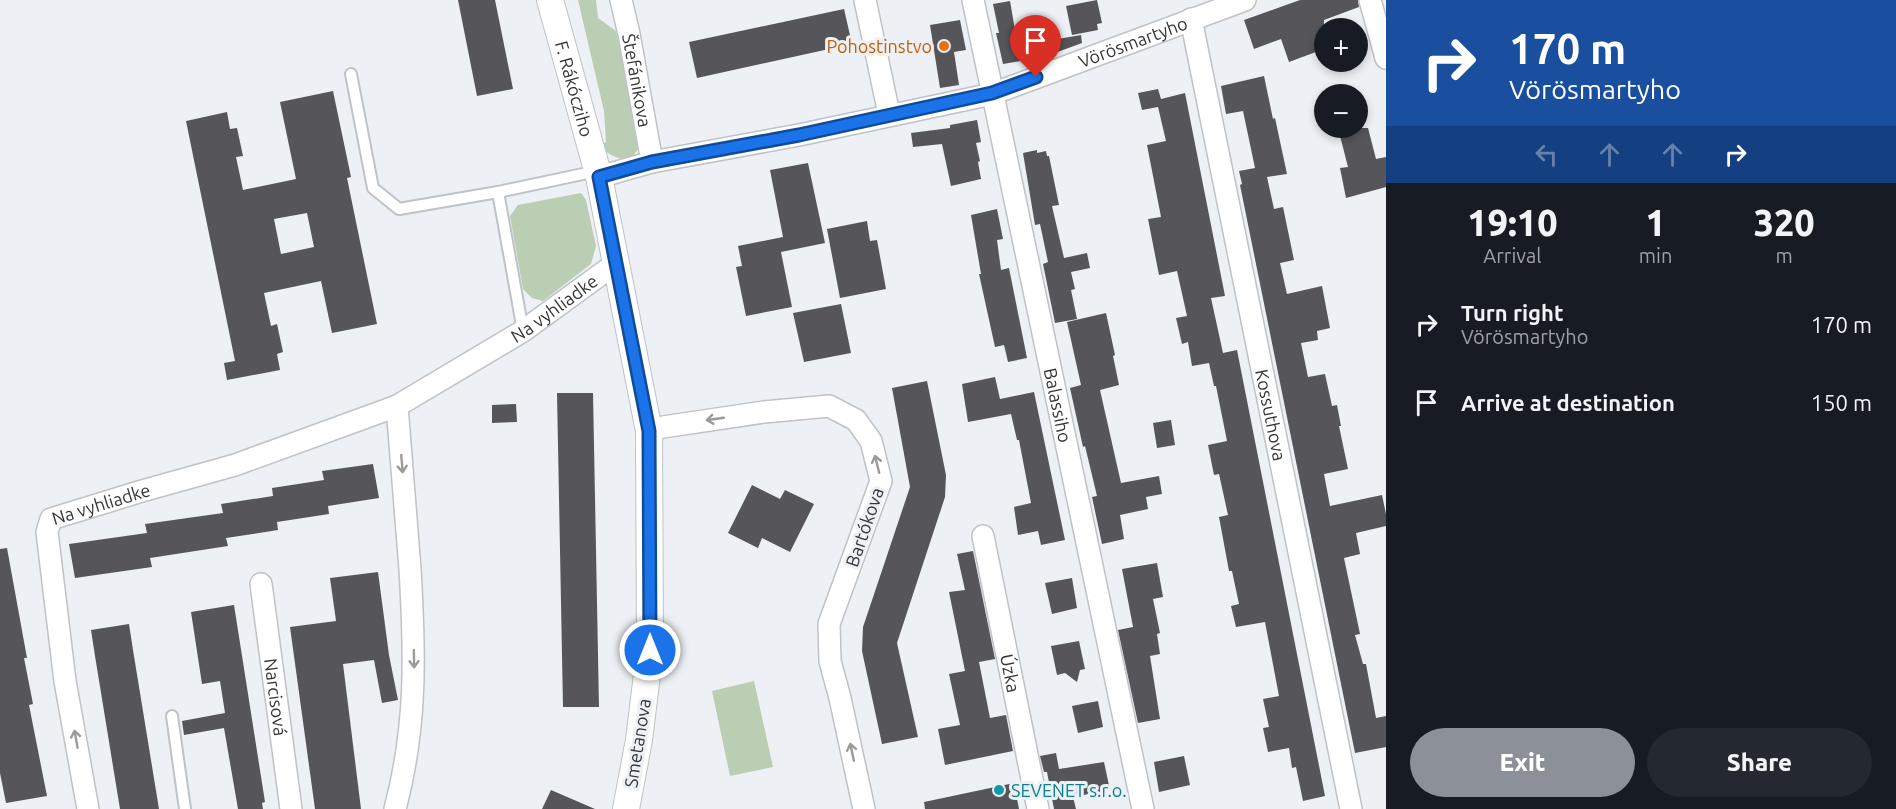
<!DOCTYPE html>
<html lang="en">
<head>
<meta charset="utf-8">
<style>
  :root { --surface:#171b24; --page:#242831; --text:#f1f3f6; --muted:#9ea1a6; --accent:#8c9099 }
  body { margin:0; font-family:Ubuntu,sans-serif; background:var(--page); color:var(--text); height:100vh; display:flex; flex-direction:column; font-size:22px; white-space:nowrap }
  * { box-sizing:border-box; margin:0 }
  p { font-size:20px; color:var(--muted) }
  .icon { flex:none; width:33px; height:33px; fill:none; stroke:currentColor; stroke-width:2; stroke-linecap:round; stroke-linejoin:round }
  .map { position:relative; flex:1; overflow:hidden }
  .details { display:flex; flex-direction:column; background:var(--surface); width:510px }
  .details>* { flex:none }
  .guide { background:#1a4fa0; color:#fff; overflow:hidden }
  .fabs { position:absolute; left:1314px; top:18px; display:grid; gap:12px }
  .fabs a { display:grid; place-items:center; width:54px; height:54px; border-radius:50%; background:var(--surface); box-shadow:0 3px 9px #0003; font-size:30px }
  .pin { position:absolute; display:grid; place-items:center; width:51px; height:51px; color:#fff; margin:-62px -26px; border-radius:50% 50% 50% 0; rotate:-45deg; box-shadow:0 0 6px #0007 }
  .pin .icon { rotate:45deg }
  .me { position:absolute; width:66px; margin:-33px; rotate:0deg; stroke-linejoin:round; filter:drop-shadow(0 0 4px #0008) }
  .turn { display:flex; align-items:center; gap:21px; height:126px; padding:0 24px; font-size:27px }
  .turn .icon { width:78px; height:78px; stroke-width:2.5 }
  .turn b { display:block; font-size:42px; line-height:51px }
  .lanes { display:flex; align-items:center; height:57px; padding:0 24px; background:#0003; justify-content:center; gap:30px; direction:ltr }
  .lanes .off { opacity:.35 }
  .eta { display:flex; justify-content:space-evenly; align-items:center; height:102px; text-align:center }
  .eta b { font-size:36px; font-weight:800; line-height:42px }
  .button { display:flex; gap:12px; margin-top:auto; padding:12px 24px }
  .button a { flex:1; height:69px; border-radius:36px; background:var(--accent); color:#fff; font-size:24px; font-weight:800; line-height:69px; text-align:center }
  .button a+a { background:var(--page); color:var(--text) }
  ul { padding:0; list-style:none }
  li { display:flex; align-items:center; gap:18px; height:78px; padding:0 24px }
  li div { flex:1 }
  li b { display:block; font-size:22px }
  li em { font-style:normal }
  main { display:flex; flex:1; min-height:0 }
  .map>svg:first-child { display:block }
</style>
</head>
<body>
<main>
<div class="map">
<svg width="1386" height="809" viewBox="0 0 1386 809">
  <rect width="100%" height="100%" fill="#edf0f4"/>
  <g fill="#baceb4">
    <path d="M578 0H596L598 18 616 31 641 138C639 149 636 154 628 160 616 158 607 155 600 145L606 142 604 111Z"/>
    <polygon points="581,193 586,200 596,246 591,264 543,301 532,298 523,289 510,216 518,205"/>
    <polygon points="754,681 773,767 730,776 712,691"/>
  </g>
  <g fill="#56565a" fill-rule="evenodd">
    <polygon points="458,0 495,0 513,89 477,96"/>
    <polygon points="1097,0 1102,23 1097,24 1098,30 1072,35 1066,6"/>
    <polygon points="1300,0 1358,0 1359,7 1324,20 1324,49 1289,62 1281,39 1254,49 1244,20"/>
    <polygon points="1010,1 1015,30 1026,28 1029,44 1081,35 1082,43 1044,57 1003,64 996,33 999,33 993,4"/>
    <polygon points="844,9 852,44 697,78 689,42"/>
    <polygon points="960,20 966,50 954,52 959,85 940,88 930,25"/>
    <polygon points="1264,76 1273,119 1275,118 1287,174 1267,177 1274,209 1283,207 1294,260 1280,263 1287,294 1322,286 1330,328 1317,331 1318,340 1301,343 1308,377 1325,374 1332,406 1337,405 1341,426 1339,426 1348,469 1324,474 1330,506 1382,495 1386,514 1386,526 1356,533 1360,554 1344,558 1360,634 1355,635 1363,664 1366,664 1376,718 1386,716 1386,747 1355,753 1240,185 1242,184 1239,171 1255,168 1243,111 1226,114 1221,86"/>
    <polygon points="1158,89 1161,99 1185,93 1225,296 1211,298 1223,353 1237,350 1325,796 1303,801 1296,767 1292,768 1289,748 1268,752 1263,728 1269,727 1263,699 1279,696 1265,622 1236,627 1231,606 1239,604 1232,571 1229,571 1219,517 1228,515 1219,474 1214,475 1208,445 1227,441 1216,386 1214,386 1209,363 1192,366 1188,342 1182,344 1176,318 1187,316 1177,271 1159,275 1148,219 1161,217 1147,145 1166,141 1158,107 1142,110 1138,93"/>
    <path d="M333 91 351 177 347 178 377 324 332 333 321 281 264 293 271 326 277 324 283 352 277 354 280 370 227 380 224 363 235 361 186 121 227 112 230 129 237 128 243 156 236 157 243 190 296 179 280 102ZM307 213 314 247 281 254 274 219Z"/>
    <polygon points="977,120 981,142 976,143 980,161 978,162 981,179 951,186 942,144 913,147 911,133 950,128 950,125"/>
    <polygon points="1338,128 1368,128 1376,159 1386,157 1386,187 1346,198 1340,168 1348,167"/>
    <polygon points="1037,150 1037,153 1046,151 1047,156 1049,156 1059,205 1052,206 1064,258 1087,253 1090,268 1071,272 1075,289 1071,290 1077,319 1055,323 1043,264 1048,262 1040,224 1035,225 1023,153"/>
    <polygon points="808,163 825,243 781,252 792,307 746,316 736,267 742,266 738,246 783,237 770,170"/>
    <polygon points="997,209 1003,239 997,240 1001,270 1009,268 1027,358 1008,362 1004,345 995,347 979,274 981,274 971,215"/>
    <polygon points="867,221 870,241 877,240 886,289 840,298 827,229"/>
    <polygon points="841,304 851,353 804,362 793,313"/>
    <polygon points="1106,313 1115,355 1113,356 1119,385 1100,390 1121,483 1159,476 1162,494 1146,497 1148,509 1120,515 1124,539 1102,544 1092,497 1097,496 1085,446 1083,447 1070,388 1081,385 1067,322"/>
    <polygon points="995,377 1000,399 1034,392 1065,540 1041,545 1038,531 1018,535 1014,507 1031,503 1019,440 1017,440 1011,414 968,422 962,384"/>
    <polygon points="927,381 946,475 945,497 897,643 918,737 882,744 862,651 863,627 910,487 892,388"/>
    <polygon points="557,393 593,393 599,707 563,707"/>
    <polygon points="516,404 517,422 492,423 492,405"/>
    <polygon points="1171,420 1175,445 1157,448 1153,423"/>
    <polygon points="373,464 379,498 328,506 329,514 277,522 278,530 226,538 228,546 150,558 152,567 75,578 69,544 147,533 145,524 223,513 221,504 273,496 272,488 324,480 322,471"/>
    <polygon points="752,485 780,499 785,490 814,504 790,552 762,538 758,548 728,533"/>
    <polygon points="7,548 27,658 24,658 33,704 29,705 47,796 6,803 0,773 0,549"/>
    <polygon points="973,551 995,659 979,662 990,718 1006,715 1013,751 945,765 938,729 960,725 949,674 965,671 949,592 965,590 957,554"/>
    <polygon points="1157,563 1163,597 1153,599 1160,633 1157,634 1160,654 1150,656 1160,719 1138,723 1118,630 1133,627 1122,569"/>
    <polygon points="378,572 389,655 398,700 382,703 374,660 343,664 361,809 315,809 290,627 336,621 330,578"/>
    <polygon points="1072,578 1077,608 1052,614 1045,583"/>
    <polygon points="234,605 265,802 262,803 263,809 238,809 224,728 184,735 182,721 225,713 220,681 202,684 191,612"/>
    <polygon points="129,624 133,650 159,809 120,809 95,656 91,630"/>
    <polygon points="1079,641 1085,669 1080,670 1077,682 1065,673 1057,675 1051,646"/>
    <polygon points="1098,701 1103,727 1078,733 1072,706"/>
    <polygon points="1056,753 1059,769 1104,762 1110,790 1073,797 1076,809 1054,809 1047,772 1044,772 1040,756"/>
    <polygon points="1184,756 1190,785 1159,792 1154,762"/>
    <polygon points="1014,783 1019,809 925,809 924,802"/>
    <polygon points="551,790 595,809 542,809"/>
  </g>
  <g fill="none" stroke-linecap="round" stroke-linejoin="round">
    <defs>
      <g id="service">
        <polyline points="351,74 373,188 399,209 498,192"/>
        <polyline points="523,331 498,192 597,171"/>
        <polyline points="172,716 185,809"/>
      </g>
      <g id="minor">
        <path id="s1" d="M621 0 629 34 652 162"/>
        <polyline points="865,0 889,114"/>
        <path id="s2" d="M973 0 1143 809"/>
        <polyline points="1370,0 1386,58"/>
        <path id="s3" d="M1191 19 1351 809"/>
        <path id="s4" d="M599 177 652 162 799 135 992 94 1245 0"/>
        <polyline points="649,431 663,427 764,412 829,406 856,420 871,441 881,481 829,624 830,661 840,698 864,809"/>
        <path id="s5" d="M983 536 1038 809"/>
        <path id="s6" d="M261 584 291 809"/>
        <path id="s7" d="M88 809 65 681 47 532 51 519 142 491 235 465 397 406 523 331 615 264"/>
        <path d="M395 809C417 726 415 654 410 569 406 515 401 460 397 406"/>
      </g>
      <g id="tertiary">
        <path id="s8" d="M550 0 599 177 649 431 650 650 639 740 626 809"/>
      </g>
    </defs>
    <use href="#service" stroke="#bfc2c6" stroke-width="14"/>
    <use href="#minor" stroke="#bfc2c6" stroke-width="24"/>
    <use href="#tertiary" stroke="#bfc2c6" stroke-width="28"/>
    <use href="#service" stroke="#fff" stroke-width="10"/>
    <use href="#minor" stroke="#fff" stroke-width="21"/>
    <use href="#tertiary" stroke="#fff" stroke-width="26"/>
  </g>
  <defs><path id="oneway-shaft" d="M-6 0H5M1.5-3L5.5 0L1.5 3" fill="none" stroke-width="1.6" stroke-linecap="round" stroke-linejoin="round" transform="scale(1.5)"/></defs>
  <g stroke="#9a9a9a">
    <use href="#oneway-shaft" transform="translate(715 419) rotate(172)"/>
    <use href="#oneway-shaft" transform="translate(402 464) rotate(85)"/>
    <use href="#oneway-shaft" transform="translate(877 464) rotate(-104)"/>
    <use href="#oneway-shaft" transform="translate(414 659) rotate(89)"/>
    <use href="#oneway-shaft" transform="translate(76 739) rotate(-100)"/>
    <use href="#oneway-shaft" transform="translate(852 752) rotate(-102)"/>
  </g>
  <g fill="none" stroke-linecap="round" stroke-linejoin="round">
    <defs>
      <polyline id="route" points="650,650 649,431 599,177 652,162 799,135 992,93 1036,77"/>
    </defs>
    <use href="#route" stroke="#114b97" stroke-width="15"/>
    <use href="#route" stroke="#1a73e8" stroke-width="10"/>
  </g>
  <circle fill="#e8710a" stroke="#edf0f4" stroke-width="2" cx="944" cy="46" r="6"/>
  <circle fill="#0f9aa8" stroke="#edf0f4" stroke-width="2" cx="999" cy="790" r="6"/>
  <g text-anchor="middle" dominant-baseline="central" stroke-width="6" stroke-linejoin="round" paint-order="stroke">
    <g font-size="18" fill="#343536" stroke="#edf0f4">
      <text stroke="none"><textPath href="#s4" startOffset="552">Vörösmartyho</textPath></text>
      <text stroke="none"><textPath href="#s1" startOffset="82">Štefánikova</textPath></text>
      <text stroke="none"><textPath href="#s8" startOffset="92">F. Rákócziho</textPath></text>
      <text stroke="none"><textPath href="#s7" startOffset="843">Na vyhliadke</textPath></text>
      <text stroke="none"><textPath href="#s2" startOffset="414">Balassiho</textPath></text>
      <text stroke="none"><textPath href="#s3" startOffset="404">Kossuthova</textPath></text>
      <text stroke="none"><textPath href="#s7" startOffset="346">Na vyhliadke</textPath></text>
      <text transform="translate(864 527) rotate(-71)">Bartókova</text>
      <text stroke="none"><textPath href="#s5" startOffset="140">Úzka</textPath></text>
      <text stroke="none"><textPath href="#s6" startOffset="114">Narcisová</textPath></text>
      <text transform="translate(637 743) rotate(-81)">Smetanova</text>
    </g>
    <g font-size="18" fill="#c56008" stroke="#edf0f4" text-anchor="end">
      <text x="932" y="46">Pohostinstvo</text>
    </g>
    <g font-size="18" fill="#0d838f" stroke="#edf0f4" text-anchor="start">
      <text x="1011" y="790">SEVENET s.r.o.</text>
    </g>
  </g>
</svg>
<div class="fabs">
<a>+</a>
<a>−</a>
</div>
<div class="pin" style="left:1036px;top:77px;background:#d93025"><svg class="icon" aria-label="arrive" viewBox="0 0 24 24"><path d="M6 21V4h12l-3 4 3 4H6"/></svg></div>
<svg class="me" style="left:650px;top:650px" viewBox="-20 -20 40 40"><circle r="17" fill="#1a73e8" stroke="#fff" stroke-width="3"/><path d="M0-11L8 9 0 5-8 9z" fill="#fff"/></svg>
</div>
<section class="details">
<div class="guide">
<div class="turn"><svg class="icon" aria-label="right" viewBox="0 0 24 24"><path d="M7 20v-9h11M14 6l5 5-5 5"/></svg><div><b>170 m</b>Vörösmartyho</div></div>
<div class="lanes"><svg class="icon off" aria-label="left" viewBox="0 0 24 24"><path d="M17 20v-9H6M10 6l-5 5 5 5"/></svg><svg class="icon off" aria-label="ahead" viewBox="0 0 24 24"><path d="M12 20V5M6 11l6-6 6 6"/></svg><svg class="icon off" aria-label="ahead" viewBox="0 0 24 24"><path d="M12 20V5M6 11l6-6 6 6"/></svg><svg class="icon" aria-label="right" viewBox="0 0 24 24"><path d="M7 20v-9h11M14 6l5 5-5 5"/></svg></div>
</div>
<div class="eta">
<div><b>19:10</b><p>Arrival</p></div>
<div><b>1</b><p>min</p></div>
<div><b>320</b><p>m</p></div>
</div>
<ul>
<li><svg class="icon" aria-label="right" viewBox="0 0 24 24"><path d="M7 20v-9h11M14 6l5 5-5 5"/></svg><div><b>Turn right</b><p>Vörösmartyho</p></div><em>170 m</em></li>
<li><svg class="icon" aria-label="arrive" viewBox="0 0 24 24"><path d="M6 21V4h12l-3 4 3 4H6"/></svg><div><b>Arrive at destination</b></div><em>150 m</em></li>
</ul>
<div class="button"><a>Exit</a><a>Share</a></div>
</section>
</main>
</body>
</html>
